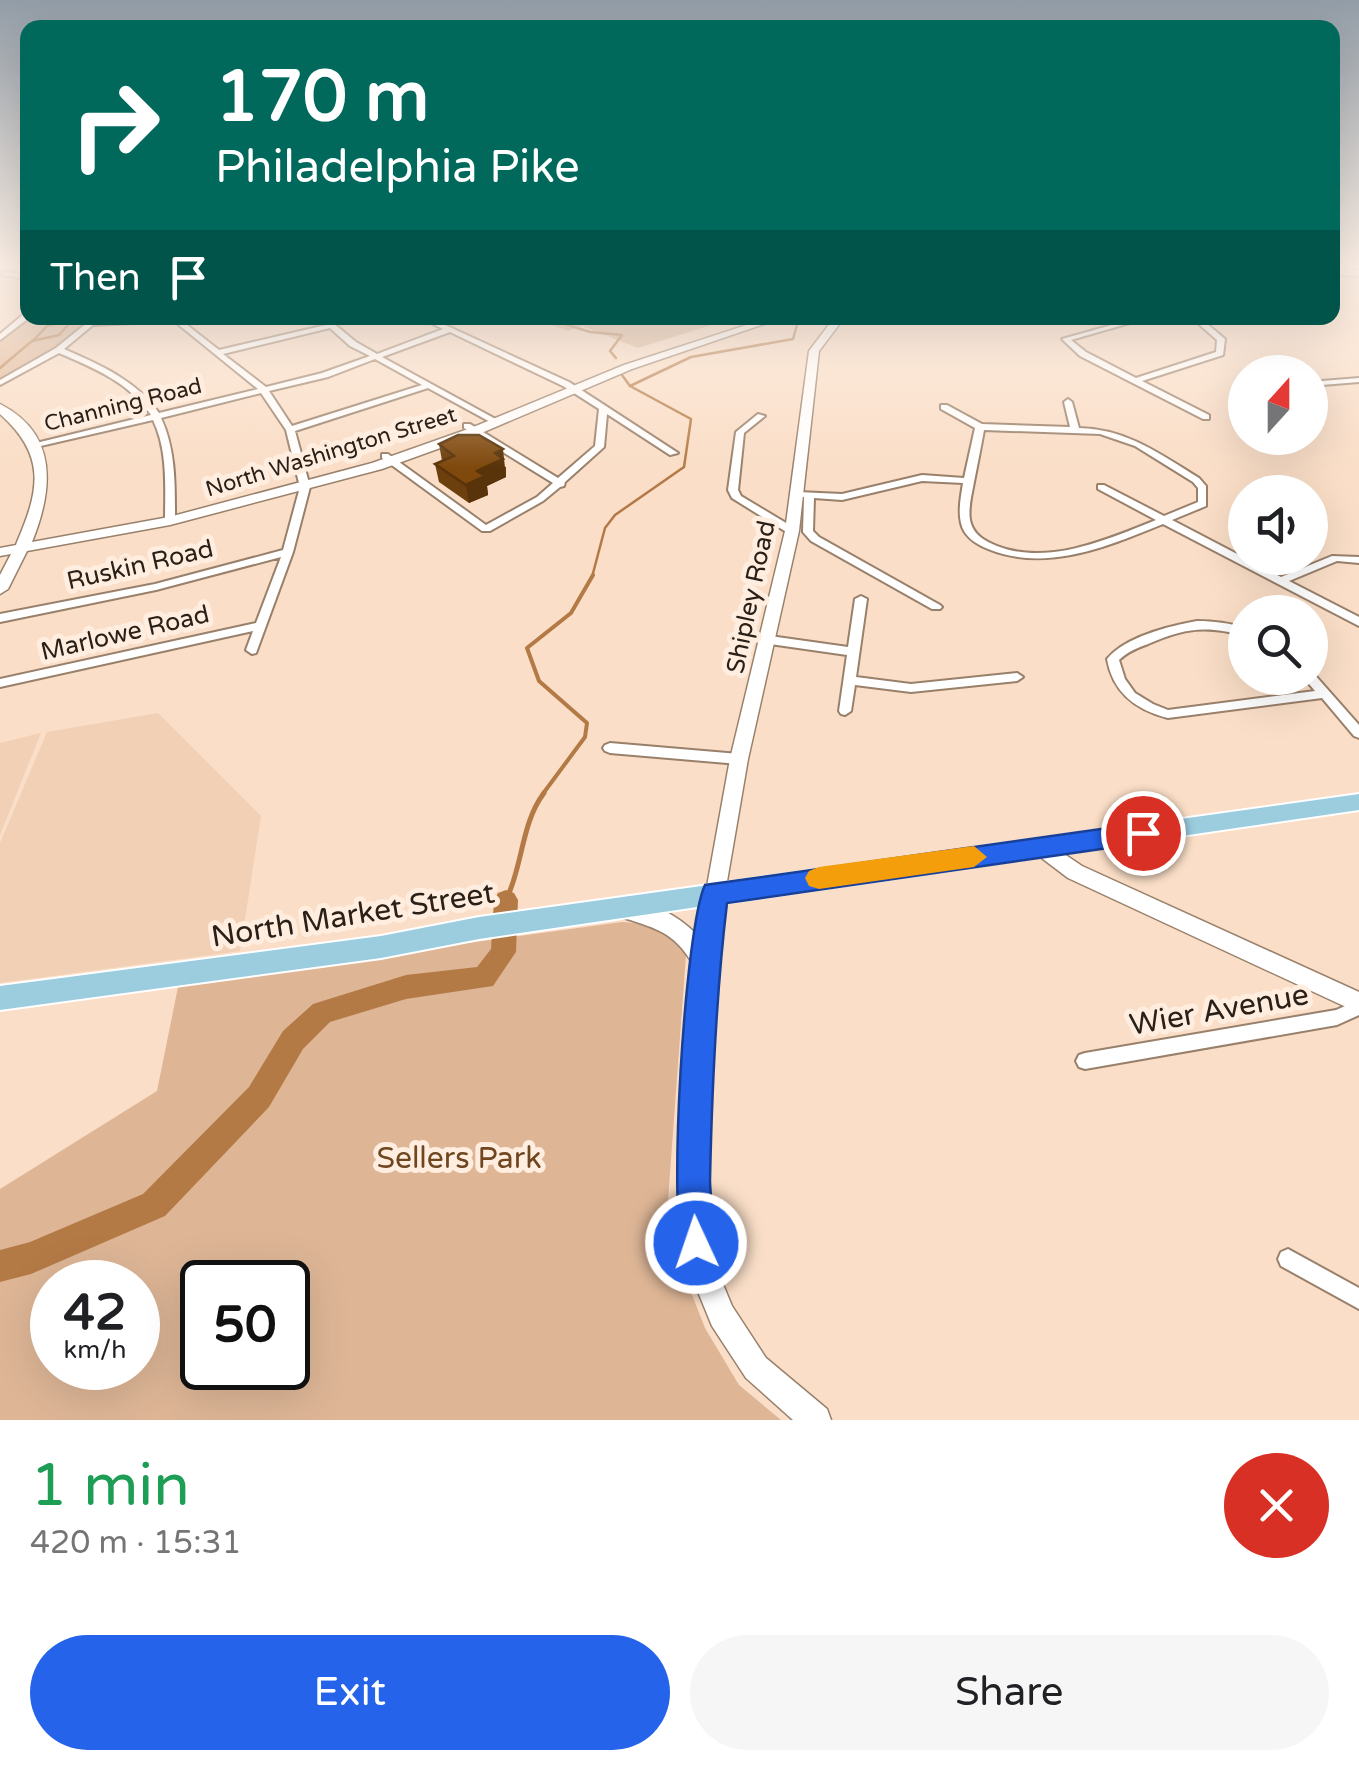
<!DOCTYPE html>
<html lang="en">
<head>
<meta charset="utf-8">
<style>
  :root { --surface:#fff; --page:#f6f6f6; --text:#202124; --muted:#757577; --accent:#2563eb }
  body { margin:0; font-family:"Varela Round",sans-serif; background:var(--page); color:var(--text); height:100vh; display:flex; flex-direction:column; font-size:38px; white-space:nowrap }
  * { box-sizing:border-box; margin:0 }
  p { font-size:32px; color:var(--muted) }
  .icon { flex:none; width:55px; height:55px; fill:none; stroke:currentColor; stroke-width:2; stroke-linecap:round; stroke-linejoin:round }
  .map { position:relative; height:1420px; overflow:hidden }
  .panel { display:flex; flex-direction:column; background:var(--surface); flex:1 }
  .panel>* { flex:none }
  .guide { position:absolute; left:20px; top:20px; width:1320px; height:305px; border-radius:20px; box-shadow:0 10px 40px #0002; background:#00695c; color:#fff; overflow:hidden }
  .needle { width:65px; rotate:21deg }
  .tools { position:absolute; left:1228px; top:355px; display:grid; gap:20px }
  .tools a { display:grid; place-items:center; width:100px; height:100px; border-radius:50%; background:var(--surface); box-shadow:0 10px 40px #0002; font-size:50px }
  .speed { position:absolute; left:30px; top:1260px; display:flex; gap:20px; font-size:50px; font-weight:700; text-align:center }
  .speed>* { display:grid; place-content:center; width:130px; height:130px; border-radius:50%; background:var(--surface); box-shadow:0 10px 40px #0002; line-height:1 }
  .speed small { font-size:25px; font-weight:400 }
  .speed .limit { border:5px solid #111; border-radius:15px; background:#fff; color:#111 }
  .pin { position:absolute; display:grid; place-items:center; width:85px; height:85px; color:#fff; margin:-42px; border:5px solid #fff; border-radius:50%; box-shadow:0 2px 10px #0007 }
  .me { position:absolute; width:110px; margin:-55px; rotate:357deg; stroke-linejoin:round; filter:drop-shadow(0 0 8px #0008) }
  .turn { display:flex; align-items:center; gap:35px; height:210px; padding:0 30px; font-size:45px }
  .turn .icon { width:130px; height:130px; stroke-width:2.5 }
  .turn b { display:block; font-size:70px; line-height:85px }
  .then { display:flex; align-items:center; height:95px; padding:0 30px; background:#0003; gap:20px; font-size:38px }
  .round { display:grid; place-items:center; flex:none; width:105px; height:105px; border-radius:52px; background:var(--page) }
  .headline { display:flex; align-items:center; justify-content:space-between; height:170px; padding:0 30px }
  h1 { font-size:60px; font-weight:600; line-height:75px; color:#1e9e55 }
  .cta { display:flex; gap:20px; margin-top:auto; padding:20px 30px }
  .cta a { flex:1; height:115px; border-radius:60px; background:var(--accent); color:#fff; font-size:40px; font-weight:600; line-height:115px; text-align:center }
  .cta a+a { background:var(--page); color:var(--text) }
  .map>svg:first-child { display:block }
</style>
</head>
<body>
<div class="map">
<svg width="1359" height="1420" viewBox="0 0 1359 1420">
  <rect width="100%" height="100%" fill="#fadec7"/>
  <g fill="#f2d0b5">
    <polygon points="158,713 261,816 240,951 0,983 0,843 47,732"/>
    <polygon points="41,733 0,835 0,743"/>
  </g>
  <g fill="#deb696" fill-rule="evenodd">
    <polygon points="28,318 97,318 82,332 0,383 0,338"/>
    <polygon points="533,318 734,318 638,348 582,326 568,331"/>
    <path d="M622 922C650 923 669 933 686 955L666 1228 705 1328 739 1385 781 1420H0V1189L157 1091 179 982ZM52 1282H138V1368H52ZM202 1282H288V1368H202Z"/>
  </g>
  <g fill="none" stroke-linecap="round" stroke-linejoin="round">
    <g stroke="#b47a46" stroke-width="2.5">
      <polyline points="546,318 590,332 622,335 610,351 616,358"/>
      <polyline points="33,341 47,326 65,322"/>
      <polyline points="0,368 32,341 59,335 74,318"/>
      <polyline points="622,375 630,386"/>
      <polyline points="592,577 605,528 615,515 684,467 691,419 630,386 691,357 793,339 799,318"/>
    </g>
    <polyline stroke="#b47a46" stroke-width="4" points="542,795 585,737 587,723 539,681 527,648 571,613 593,575"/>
    <path stroke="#b47a46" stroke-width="5" d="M506 900C523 866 521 823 544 793"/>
    <polygon fill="#b47a46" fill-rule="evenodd" points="506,890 514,893 518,900 516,952 493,986 406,999 330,1022 303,1049 269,1107 165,1216 31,1274 0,1282 0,1250 30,1242 143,1194 249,1087 283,1031 313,1004 406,975 477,967 491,949 494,900 498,893"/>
    <defs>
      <g id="street">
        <polygon points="4,272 28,275 28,279 2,275 2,273"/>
        <polygon points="25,313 28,313 28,318 29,318 0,340 0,334"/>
        <path d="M93 318H100L99 320 198 318 195 320 182 321 219 350 326 325 319 318H327L356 342 377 354 443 329 421 318H430L569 382 678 453 670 455 607 414 604 447 565 482 564 486 560 487 543 501 490 531H482L382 458V454H388L486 525 537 497 553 483 464 428V424H470L558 478 595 446 599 409 563 386 450 332 382 357 501 422 494 424 428 388 295 431 310 487 293 552 256 653 252 654 246 650 253 631 0 687V679L256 623 281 557 156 590 0 622V614L155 584 283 550 300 487 286 430 261 393 161 418C176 450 175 486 175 521L170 524 165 521C165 487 168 451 153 420L32 448V444L151 415C130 383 94 368 59 353L0 385V380L56 348ZM174 321 258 389 159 413C136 380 100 365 64 349L93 325ZM330 328 350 346 370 356 322 373 266 387 223 354ZM375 359 422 385 292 426 269 391 328 377Z"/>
        <polygon points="1137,318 1147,318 1071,340 1086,352 1136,378 1216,352 1217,340 1192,318 1200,318 1225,339 1223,355 1142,381 1209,415 1209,419 1203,419 1080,356 1062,339"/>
        <polygon points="1359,378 1359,382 1322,385 1318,383 1322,381"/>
        <path d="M1068 399 1072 402 1079 428C1127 429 1160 454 1199 478L1206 486V506L1172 520 1281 577 1332 556 1359 557V563L1337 561 1289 581 1359 617V626L1163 524C1109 546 1046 573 988 549 976 544 964 537 961 523 958 510 961 496 963 483L922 481 842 500 814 498 813 531 819 537 940 605 942 607 940 609H932L811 541 803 532 804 497 798 496V492L842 494 922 475 964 478 975 428 941 409V405H947L982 424 1070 427 1064 402ZM984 430 1100 434 1135 446 1193 482 1198 488V502L1164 516 1104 485H1098V489L1156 520C1109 539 1048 566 997 546 985 541 973 535 970 520 968 507 972 494 974 482 977 467 981 447 984 430Z"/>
        <polygon points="758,414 765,416 744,433 738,490 741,496 796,529 796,533 788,533 732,498 728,490 736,432"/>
        <polygon points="861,596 867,599 856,677 911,684 1017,673 1023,677 1017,681 911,692 855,685 851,711 845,715 841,714 839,711 847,655 770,644 764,640 770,636 848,647 855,599"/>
        <path d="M1197 621C1214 621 1229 623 1245 628V636C1207 625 1184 628 1148 644 1137 648 1127 652 1119 660L1125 679 1135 693 1153 704 1168 710 1315 691 1304 678H1310V673L1314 674 1359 725V738L1354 736 1322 698 1168 718C1136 710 1113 693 1107 659 1125 637 1169 626 1197 621Z"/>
        <polygon points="610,743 739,754 744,756 746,759 744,762 739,764 610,753 605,751 603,748 605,745"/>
        <polygon points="1359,1000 1359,1015 1337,1025 1085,1069 1079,1067 1076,1061 1079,1055 1085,1053 1336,1010"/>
        <polygon points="1288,1249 1359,1288 1359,1309 1281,1266 1278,1259 1281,1252"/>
      </g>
      <g id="secondary">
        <polygon points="1332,269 1359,270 1359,276 1332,275"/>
        <path d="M768 318H782L632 369 479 434 382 469 170 525 27 551 8 589 0 594V575L11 554 0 556V548L16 545 17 542C40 489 46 455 0 414V404C59 434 53 490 32 542L169 517 372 463 471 428 624 365Z"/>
        <path d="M834 318H844L819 351 799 531 748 759 725 893 716 967 706 1184 715 1265 732 1306 766 1358 827 1409 831 1420H793L746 1378 712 1326 687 1265 680 1184 694 966C674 930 653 928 618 916L614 910 618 904C644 895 681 917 698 936L730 759 785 531 809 351Z"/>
        <polygon points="1042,839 1082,866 1359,992 1359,1013 1068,878 1035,853 1032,847 1035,841"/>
      </g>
      <polygon id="primary" points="1359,794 1359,810 479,939 381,958 0,1010 0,986 381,936 479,917"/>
    </defs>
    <use href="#street" stroke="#99806b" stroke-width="4"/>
    <use href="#secondary" stroke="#99806b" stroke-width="3"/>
    <use href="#primary" stroke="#fff" stroke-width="4"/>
    <use href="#street" fill="#fff" fill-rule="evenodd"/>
    <use href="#secondary" fill="#fff" fill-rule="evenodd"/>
    <use href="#primary" fill="#9bcddf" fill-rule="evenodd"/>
  </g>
  <polygon fill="#6d3f0c" points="439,444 506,467 506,477 487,486 488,495 469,503 439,482 435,464 442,461"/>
  <polygon fill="#59330a" points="503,449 506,477 487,486 488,495 469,503 466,485 495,453"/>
  <polygon fill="#7f490e" stroke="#59330a" stroke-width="2.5" points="458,435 479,435 503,449 495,453 503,459 477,471 485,476 466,485 435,464 454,456 439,444"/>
  <linearGradient id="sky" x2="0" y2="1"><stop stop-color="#939da7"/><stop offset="0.57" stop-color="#fdf0e6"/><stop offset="1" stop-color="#fdf0e6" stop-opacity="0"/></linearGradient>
  <rect width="1359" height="467" fill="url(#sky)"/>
  <path fill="#2563eb" stroke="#184099" stroke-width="2.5" d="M1143 823 1156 833 1143 843 727 903C716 994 712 1087 710 1180 710 1205 719 1232 709 1256L696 1261 684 1256C667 1215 685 926 705 885Z"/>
  <polygon fill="#f59e0b" points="974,846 987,857 974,867 819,889 809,886 805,878 809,871 819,867"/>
  <g text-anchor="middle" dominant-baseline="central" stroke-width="10" stroke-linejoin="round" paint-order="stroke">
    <g font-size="22" fill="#2a2017" stroke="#ffeee0">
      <text transform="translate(123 405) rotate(-14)">Channing Road</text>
      <text transform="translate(331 452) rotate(-17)">North Washington Street</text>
    </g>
    <g font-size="25" fill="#2a2017" stroke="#ffeee0">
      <text transform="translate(140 565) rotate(-13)">Ruskin Road</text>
      <text transform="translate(751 597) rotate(-78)">Shipley Road</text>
      <text transform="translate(125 633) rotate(-13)">Marlowe Road</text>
    </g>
    <g font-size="30" fill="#2a2017" stroke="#ffeee0">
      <text transform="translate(353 915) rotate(-9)">North Market Street</text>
      <text transform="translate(1219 1010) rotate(-10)">Wier Avenue</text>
    </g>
    <g font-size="30" fill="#6f461f" stroke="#ffeee0">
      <text x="459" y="1158">Sellers Park</text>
    </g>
  </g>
</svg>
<div class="tools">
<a><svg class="needle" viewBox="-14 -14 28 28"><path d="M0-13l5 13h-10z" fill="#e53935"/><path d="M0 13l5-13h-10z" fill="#757577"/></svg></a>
<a><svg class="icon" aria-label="sound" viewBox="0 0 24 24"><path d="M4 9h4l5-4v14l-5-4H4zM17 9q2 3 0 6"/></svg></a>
<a><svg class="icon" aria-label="search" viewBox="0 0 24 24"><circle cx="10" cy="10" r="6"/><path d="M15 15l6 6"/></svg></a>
</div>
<div class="speed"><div>42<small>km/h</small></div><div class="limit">50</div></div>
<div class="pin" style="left:1143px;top:833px;background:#d93025"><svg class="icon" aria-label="arrive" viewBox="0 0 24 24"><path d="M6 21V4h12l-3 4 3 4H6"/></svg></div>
<svg class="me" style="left:696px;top:1243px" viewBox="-20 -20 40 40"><circle r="17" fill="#2563eb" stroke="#fff" stroke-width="3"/><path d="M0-11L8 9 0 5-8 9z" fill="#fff"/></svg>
<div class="guide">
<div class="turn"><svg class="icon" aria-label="right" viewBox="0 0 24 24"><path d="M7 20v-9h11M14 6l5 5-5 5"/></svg><div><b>170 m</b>Philadelphia Pike</div></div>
<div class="then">Then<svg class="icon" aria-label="arrive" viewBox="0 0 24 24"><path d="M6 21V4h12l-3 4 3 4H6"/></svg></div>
</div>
</div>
<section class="panel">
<div class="headline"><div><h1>1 min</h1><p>420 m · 15:31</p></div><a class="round" style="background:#d93025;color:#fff"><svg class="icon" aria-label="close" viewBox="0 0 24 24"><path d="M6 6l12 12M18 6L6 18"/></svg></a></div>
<div class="cta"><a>Exit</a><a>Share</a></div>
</section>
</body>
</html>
